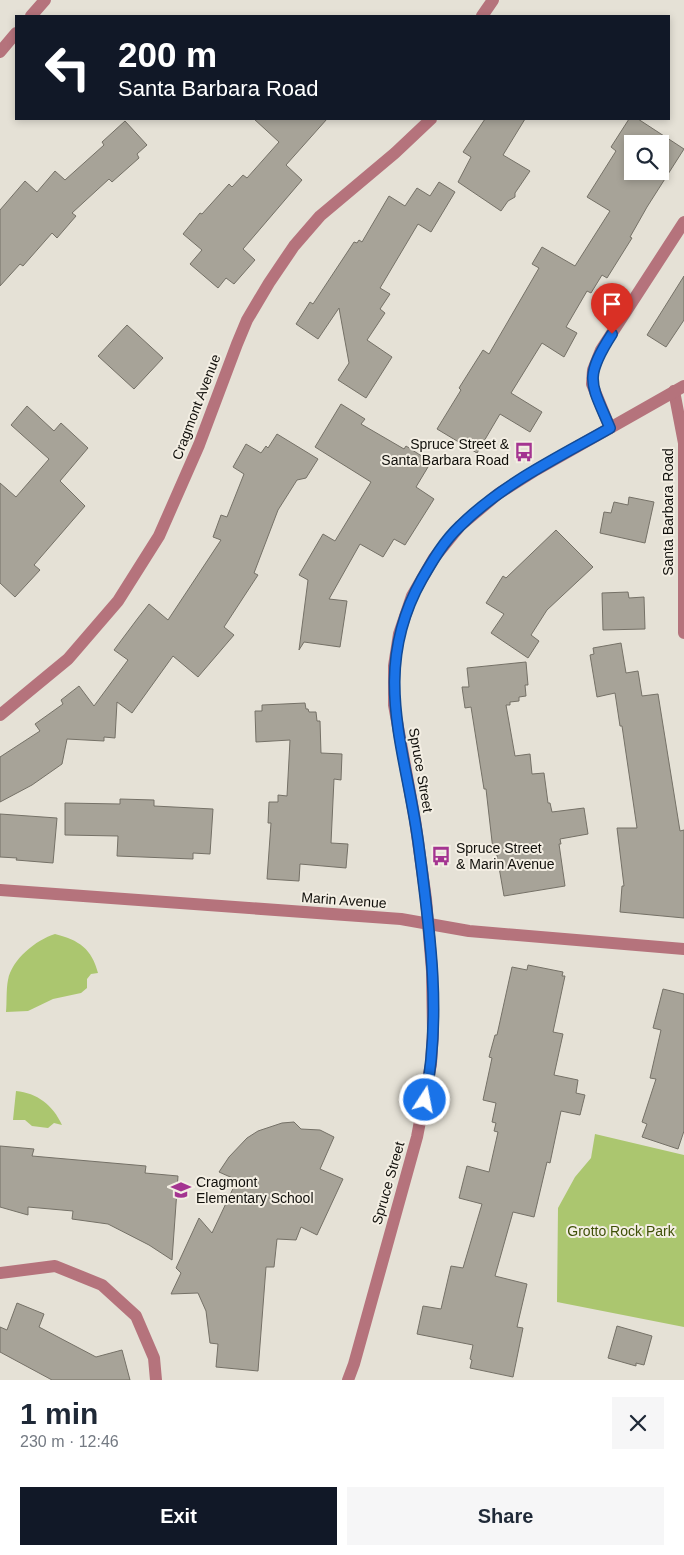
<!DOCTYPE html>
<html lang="en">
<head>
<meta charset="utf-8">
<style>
  :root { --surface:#fff; --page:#f6f6f7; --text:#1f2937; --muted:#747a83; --accent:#111827 }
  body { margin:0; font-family:Helvetica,sans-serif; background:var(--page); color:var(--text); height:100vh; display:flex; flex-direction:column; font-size:19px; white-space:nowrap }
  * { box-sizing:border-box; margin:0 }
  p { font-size:16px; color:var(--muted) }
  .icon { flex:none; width:28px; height:28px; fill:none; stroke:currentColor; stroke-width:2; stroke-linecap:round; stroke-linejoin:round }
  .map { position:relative; height:1380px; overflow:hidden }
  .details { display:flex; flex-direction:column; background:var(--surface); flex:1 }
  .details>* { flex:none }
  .hud { position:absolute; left:15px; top:15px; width:655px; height:105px; border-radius:0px; box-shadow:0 2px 8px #0003; background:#111827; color:#fff; overflow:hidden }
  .tools { position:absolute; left:624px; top:135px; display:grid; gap:10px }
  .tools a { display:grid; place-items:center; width:45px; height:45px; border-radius:0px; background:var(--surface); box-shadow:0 2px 8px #0003; font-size:25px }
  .pin { position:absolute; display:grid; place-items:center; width:42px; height:42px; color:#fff; margin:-51px -21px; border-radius:50% 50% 50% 0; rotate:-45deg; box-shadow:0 0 5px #0007 }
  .pin .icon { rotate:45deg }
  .me { position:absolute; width:55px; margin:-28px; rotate:11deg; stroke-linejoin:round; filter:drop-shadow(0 0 4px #0008) }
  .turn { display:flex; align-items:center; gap:18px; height:105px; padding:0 20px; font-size:22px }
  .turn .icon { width:65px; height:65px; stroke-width:2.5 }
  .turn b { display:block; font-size:35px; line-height:42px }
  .round { display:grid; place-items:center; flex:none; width:52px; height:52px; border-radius:0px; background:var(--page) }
  .overview { display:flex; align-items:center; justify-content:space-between; height:85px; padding:0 20px }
  h1 { font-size:30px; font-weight:700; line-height:38px }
  .action { display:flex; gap:10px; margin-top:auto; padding:10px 20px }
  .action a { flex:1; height:58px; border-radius:0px; background:var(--accent); color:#fff; font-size:20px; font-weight:700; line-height:58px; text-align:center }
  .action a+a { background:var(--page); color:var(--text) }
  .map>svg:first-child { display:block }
</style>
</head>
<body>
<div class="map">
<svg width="684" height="1380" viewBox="0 0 684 1380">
  <rect width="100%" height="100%" fill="#e5e1d6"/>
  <g fill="#abc66f">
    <path d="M55 934C79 940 92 949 98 973L91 974 87 979V988L81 993 53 999 28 1011 6 1012C7 1002 6 990 8 980 12 959 36 940 55 934Z"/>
    <path d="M16 1091C37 1093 53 1105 62 1125L54 1123 48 1128 32 1126 25 1120H13Z"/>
    <polygon points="595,1134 684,1155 684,1327 557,1302 558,1208 575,1177 591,1158"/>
  </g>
  <g fill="#a7a398" stroke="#757167" fill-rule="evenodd">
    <polygon points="254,119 327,119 286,165 302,180 243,249 255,260 234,284 226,278 218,288 190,264 202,250 183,234 200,213 202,214 229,184 232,187 243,175 247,178 279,142"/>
    <polygon points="485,119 525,119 503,155 530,171 515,193 515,197 508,201 501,211 458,182 471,157 463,152"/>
    <path d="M629 119H638L684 149 647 207 630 237 632 238 607 278 602 275 591 293 587 291 566 327 577 333 564 357 542 343 511 393 542 412 530 432 500 414 477 453 437 429 461 390 459 388 483 350 489 354 539 268 532 264 542 247 575 266 610 211 587 197 616 151 611 147ZM632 144H660V171H632Z"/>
    <polygon points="125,121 147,145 137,154 139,158 112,182 109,179 72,213 76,216 57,238 52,233 23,266 20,264 0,286 0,210 25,181 37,192 55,171 65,180 104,145 102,142"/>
    <polygon points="439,182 455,192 431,232 418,224 380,288 390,294 380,309 385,313 367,340 392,357 366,398 338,380 349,363 339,308 318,339 296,324 310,302 313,304 354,242 357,243 359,240 362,242 389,196 405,206 417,188 430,196"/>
    <polygon points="684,276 684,320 666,347 647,335"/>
    <polygon points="127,325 163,358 134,389 98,356"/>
    <polygon points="341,404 365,419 361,424 404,449 406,446 431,462 416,487 434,499 405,545 394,539 383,557 360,544 329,599 347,601 340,647 304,642 299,650 308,580 299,575 323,534 335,541 371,482 315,447"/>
    <polygon points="27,406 54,431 61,423 88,448 60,481 85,506 34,565 40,570 15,597 0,583 0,483 16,497 49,459 11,425"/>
    <polygon points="277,434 318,459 306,478 297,480 278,510 254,573 258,575 224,627 234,635 198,677 173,656 132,713 117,702 115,738 104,737 104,741 67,739 62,764 32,785 0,802 0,757 40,731 35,724 63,704 61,700 79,686 94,706 128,660 114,650 138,618 149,604 168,620 221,540 213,537 221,515 227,517 244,474 233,467 246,444 261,453 266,446 268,448"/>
    <polygon points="629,497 654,502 645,543 600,533 604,512 611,513 614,502 628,505"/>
    <polygon points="556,530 593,567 547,610 531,635 539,641 528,658 491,633 504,614 486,603 503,576 506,578"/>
    <polygon points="628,592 629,598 644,597 645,629 603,630 602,593"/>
    <polygon points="621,643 626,673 638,671 642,696 658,694 680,831 684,830 684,918 620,912 622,886 624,886 617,828 637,828 622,726 620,726 615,693 597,697 590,655 594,654 593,648"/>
    <polygon points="526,662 528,685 525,685 526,696 519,697 519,701 510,702 510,705 506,705 515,756 530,754 532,774 544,773 548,803 550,803 552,812 584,808 588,834 560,839 561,844 559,844 565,886 504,896 496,850 493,850 486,789 484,789 471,707 465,708 462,687 469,687 467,668"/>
    <polygon points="305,703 306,709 308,709 309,712 316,712 317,721 320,721 321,753 342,754 341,780 334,779 331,843 348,844 346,868 300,864 299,881 267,879 271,823 268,823 269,802 278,802 278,795 287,796 290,740 256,742 255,711 262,711 262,705"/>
    <polygon points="120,799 154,800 154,806 213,809 210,854 193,853 193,859 117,856 118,836 65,835 65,803 120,804"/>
    <polygon points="0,814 57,818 53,863 16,860 17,858 0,857"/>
    <polygon points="528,965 563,972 562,976 565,976 553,1032 563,1034 554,1075 578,1080 576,1093 585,1095 580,1115 561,1111 550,1163 547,1162 534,1217 513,1212 495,1276 527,1284 517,1327 523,1328 513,1377 470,1368 472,1360 470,1359 473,1345 417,1334 423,1306 441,1309 451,1266 463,1268 482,1204 459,1198 467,1166 489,1172 498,1132 494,1131 496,1123 492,1122 496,1103 483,1100 492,1058 489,1057 495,1035 497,1035 512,967 527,970"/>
    <polygon points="663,989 684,994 684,1131 678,1149 642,1137 647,1124 642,1122 656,1079 650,1078 661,1030 653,1028"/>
    <polygon points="294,1122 301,1129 320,1130 334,1137 320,1169 343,1179 317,1235 301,1227 296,1240 277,1239 274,1267 266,1267 258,1371 216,1367 218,1344 210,1343 206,1311 198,1293 171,1294 181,1273 176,1268 199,1218 212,1233 237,1180 219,1172 229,1157 247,1138 258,1131 282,1123"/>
    <polygon points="0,1146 34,1149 32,1156 146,1166 145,1173 178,1176 172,1260 149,1245 108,1224 72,1219 73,1211 28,1207 28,1215 0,1207"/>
    <polygon points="17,1303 44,1314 39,1327 96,1357 122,1350 130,1380 52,1380 0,1352 0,1327 7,1330"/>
    <polygon points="617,1326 652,1336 644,1365 636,1363 636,1366 608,1358"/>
  </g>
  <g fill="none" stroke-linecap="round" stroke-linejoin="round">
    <g stroke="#b5737c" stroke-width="12">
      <polyline points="482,16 493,0"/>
      <polyline points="674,391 684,443 684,633"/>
      <polyline points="610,428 592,384 593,370 601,350 684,222"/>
      <polyline points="0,715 68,659 118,601 159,536 199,445 237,344 247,320 269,283 294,246 320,216 395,153 431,119"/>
      <polyline points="0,1273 55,1266 102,1285 136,1316 154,1358 156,1380"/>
    </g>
    <g stroke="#b5737c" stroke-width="12">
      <polyline points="31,16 45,0"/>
      <polyline points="0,52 16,33"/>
      <polyline points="0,890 401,919 469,931 684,949"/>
      <polyline points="348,1380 354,1364 417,1137 431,1064 433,1032 432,971 426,899 415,820 394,705 394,666 399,634 412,596 434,558 460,526 498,494 536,470 684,386"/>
    </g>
  </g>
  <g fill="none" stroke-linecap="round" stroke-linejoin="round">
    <defs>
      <path id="route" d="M425 1100C442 1018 430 931 419 848 407 751 369 673 422 579 433 560 444 541 460 526 502 484 559 457 610 428 591 383 583 379 612 334"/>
    </defs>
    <use href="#route" stroke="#114b97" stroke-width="12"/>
    <use href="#route" stroke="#1a73e8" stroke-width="9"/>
  </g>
  <defs>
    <symbol id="bus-bare" viewBox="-9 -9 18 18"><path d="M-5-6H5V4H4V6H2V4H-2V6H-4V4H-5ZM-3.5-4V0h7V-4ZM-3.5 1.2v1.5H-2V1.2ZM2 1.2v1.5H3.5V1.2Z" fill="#a43491" stroke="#f3eee3" stroke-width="2.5" paint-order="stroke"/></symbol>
    <symbol id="school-bare" viewBox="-9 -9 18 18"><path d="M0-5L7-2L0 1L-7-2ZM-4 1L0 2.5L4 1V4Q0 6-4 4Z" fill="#a43491" stroke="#f3eee3" stroke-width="2.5" paint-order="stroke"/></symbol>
  </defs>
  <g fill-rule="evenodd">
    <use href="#bus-bare" x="510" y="438" width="28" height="28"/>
    <use href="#bus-bare" x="427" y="842" width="28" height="28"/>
    <use href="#school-bare" x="167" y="1176" width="28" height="28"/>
  </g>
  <g text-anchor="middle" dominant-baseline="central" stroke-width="4" stroke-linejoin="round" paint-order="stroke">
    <g font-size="14" fill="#100f0b" stroke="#f3eee3">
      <text transform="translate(196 407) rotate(-69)">Cragmont Avenue</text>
      <text transform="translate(668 512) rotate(-90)">Santa Barbara Road</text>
      <text transform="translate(421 770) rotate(80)">Spruce Street</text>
      <text transform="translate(344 900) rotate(4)">Marin Avenue</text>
      <text transform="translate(388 1183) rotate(-74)">Spruce Street</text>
    </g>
    <g font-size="14" fill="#100f0b" stroke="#f3eee3" text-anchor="start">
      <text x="509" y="444" text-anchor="end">Spruce Street &amp;<tspan x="509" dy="16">Santa Barbara Road</tspan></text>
      <text x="456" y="848">Spruce Street<tspan x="456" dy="16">&amp; Marin Avenue</tspan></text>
      <text x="196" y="1182">Cragmont<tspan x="196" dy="16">Elementary School</tspan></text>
    </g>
    <g font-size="14" fill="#3f5008" stroke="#f3eee3">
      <text x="621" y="1231">Grotto Rock Park</text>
    </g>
  </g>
</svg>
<div class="tools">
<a><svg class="icon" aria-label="search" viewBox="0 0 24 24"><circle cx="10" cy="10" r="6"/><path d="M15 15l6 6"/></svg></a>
</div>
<div class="pin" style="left:612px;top:334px;background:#d93025"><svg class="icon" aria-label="arrive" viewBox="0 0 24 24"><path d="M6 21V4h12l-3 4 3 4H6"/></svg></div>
<svg class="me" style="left:425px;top:1100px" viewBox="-20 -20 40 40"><circle r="17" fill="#1a73e8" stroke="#fff" stroke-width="3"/><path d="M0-11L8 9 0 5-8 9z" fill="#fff"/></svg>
<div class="hud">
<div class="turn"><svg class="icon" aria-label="left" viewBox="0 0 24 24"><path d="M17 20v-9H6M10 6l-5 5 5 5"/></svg><div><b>200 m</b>Santa Barbara Road</div></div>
</div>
</div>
<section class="details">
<div class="overview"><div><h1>1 min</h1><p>230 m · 12:46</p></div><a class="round"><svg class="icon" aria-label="close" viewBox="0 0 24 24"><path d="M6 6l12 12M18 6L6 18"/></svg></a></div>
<div class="action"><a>Exit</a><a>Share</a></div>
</section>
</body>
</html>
